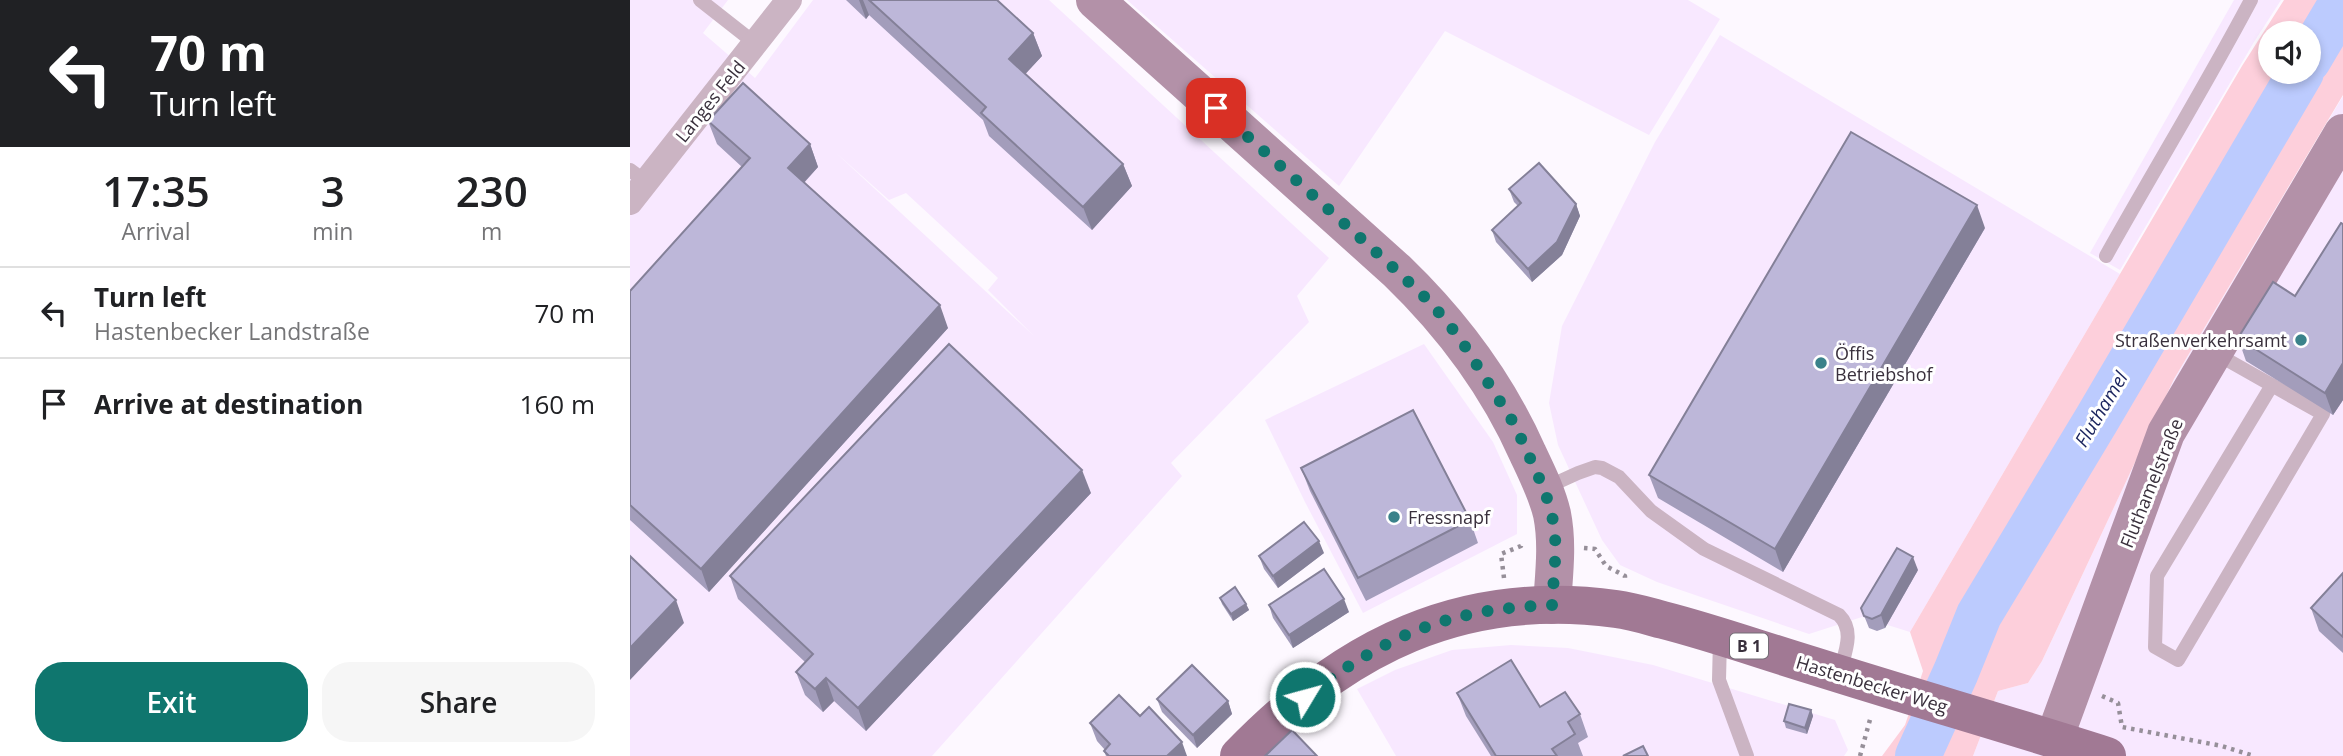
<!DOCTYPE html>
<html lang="en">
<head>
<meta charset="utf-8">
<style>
  :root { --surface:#fff; --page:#f6f6f6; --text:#202124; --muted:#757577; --line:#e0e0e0; --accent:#0f766e }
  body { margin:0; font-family:"Open Sans",sans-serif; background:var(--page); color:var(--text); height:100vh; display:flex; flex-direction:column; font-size:26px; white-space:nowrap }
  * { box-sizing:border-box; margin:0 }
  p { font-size:23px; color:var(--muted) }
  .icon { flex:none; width:38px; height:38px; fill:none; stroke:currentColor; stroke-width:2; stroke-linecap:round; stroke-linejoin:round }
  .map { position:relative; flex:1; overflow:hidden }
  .sheet { display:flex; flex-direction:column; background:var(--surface); width:630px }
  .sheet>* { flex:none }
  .hud { background:#202124; color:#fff; overflow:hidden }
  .buttons { position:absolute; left:1628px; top:21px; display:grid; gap:14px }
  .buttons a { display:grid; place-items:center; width:63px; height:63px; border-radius:50%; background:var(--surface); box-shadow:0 4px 10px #0003; font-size:35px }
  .pin { position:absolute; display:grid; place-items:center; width:60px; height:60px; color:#fff; margin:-30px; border-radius:14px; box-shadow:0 4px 10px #0006 }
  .me { position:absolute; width:77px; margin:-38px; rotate:53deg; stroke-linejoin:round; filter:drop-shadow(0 0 5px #0008) }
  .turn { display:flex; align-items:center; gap:24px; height:147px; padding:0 35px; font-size:32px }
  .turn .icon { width:91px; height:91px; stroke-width:2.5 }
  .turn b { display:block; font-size:49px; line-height:60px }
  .eta { display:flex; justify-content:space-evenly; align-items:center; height:119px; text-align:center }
  .eta b { font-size:42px; font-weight:600; line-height:49px }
  .cta { display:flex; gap:14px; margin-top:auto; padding:14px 35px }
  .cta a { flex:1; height:80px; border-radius:28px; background:var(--accent); color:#fff; font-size:28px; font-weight:600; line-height:80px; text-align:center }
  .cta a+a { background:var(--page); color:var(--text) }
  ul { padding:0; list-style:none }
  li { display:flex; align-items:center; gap:21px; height:91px; padding:0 35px; border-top:2px solid var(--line) }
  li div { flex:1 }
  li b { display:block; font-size:26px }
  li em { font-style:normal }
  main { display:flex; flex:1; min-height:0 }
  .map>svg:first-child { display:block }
</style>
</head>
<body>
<main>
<section class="sheet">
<div class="hud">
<div class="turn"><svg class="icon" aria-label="left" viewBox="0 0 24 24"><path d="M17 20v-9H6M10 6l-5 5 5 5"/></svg><div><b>70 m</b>Turn left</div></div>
</div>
<div class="eta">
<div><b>17:35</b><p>Arrival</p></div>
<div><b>3</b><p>min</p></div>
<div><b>230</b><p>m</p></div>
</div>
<ul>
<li><svg class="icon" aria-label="left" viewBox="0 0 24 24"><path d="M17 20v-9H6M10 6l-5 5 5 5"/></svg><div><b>Turn left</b><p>Hastenbecker Landstraße</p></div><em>70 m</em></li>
<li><svg class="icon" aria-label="arrive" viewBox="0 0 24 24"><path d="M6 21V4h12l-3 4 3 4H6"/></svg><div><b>Arrive at destination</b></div><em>160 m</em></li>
</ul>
<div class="cta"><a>Exit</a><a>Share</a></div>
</section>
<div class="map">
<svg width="1713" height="756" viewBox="0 0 1713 756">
  <rect width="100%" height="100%" fill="#fdf8ff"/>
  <g fill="#f8e8ff" fill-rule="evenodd">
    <path d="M0 0H98L73 33 125 78 183 0H419L699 258 667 296 679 322 541 463 552 476 302 756H0ZM205 152 259 200 276 193 368 278 358 290 404 336Z"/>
    <polygon points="497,0 1058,0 1090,19 1019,135 815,31 709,186"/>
    <polygon points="1604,0 1651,0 1624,42 1490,270 1460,253"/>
    <polygon points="1090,35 1490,274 1280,632 1232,617 1179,634 1027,582 990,565 972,540 928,445 919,403 932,326 1025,142"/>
    <polygon points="1713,96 1713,756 1343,756 1368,691 1398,683 1412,661 1544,379"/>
    <polygon points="794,344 863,442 887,495 887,534 733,613 675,502 635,420"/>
    <polygon points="881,645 938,648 1023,665 1205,720 1218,750 1214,756 766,756 727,689 765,670 822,650"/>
  </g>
  <path fill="#fdcfdb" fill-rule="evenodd" d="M1654 0H1713V95L1544 379 1412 661 1398 683 1368 691 1343 756H1252L1275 725 1293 671 1280 632 1612 66ZM1640 33H1678V72H1640Z"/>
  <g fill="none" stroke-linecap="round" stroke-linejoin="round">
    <g stroke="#bccbfe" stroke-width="46">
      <polyline points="1678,60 1713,1"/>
      <polyline points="1288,756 1326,672 1349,615 1467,419 1671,72"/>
    </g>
    <g stroke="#968f99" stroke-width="4.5" stroke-dasharray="3.5 5" stroke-linecap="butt">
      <polyline points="954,548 965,549 976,566 995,576 995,578"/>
      <polyline points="874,578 871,554 891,546 892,542"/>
      <polyline points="1472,696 1488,703 1492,727 1592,746 1624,756"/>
      <polyline points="1230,756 1241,716"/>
    </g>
    <g stroke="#cbb4c3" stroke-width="14">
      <polyline points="70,0 126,44"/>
      <polyline points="0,170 15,181"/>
      <path d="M1476 256C1524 170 1575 87 1621 0"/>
      <polyline points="1585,353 1693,414 1548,660 1525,647 1527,576 1642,385"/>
      <path d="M915 488 948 473 965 467 972 468 989 477 1021 511 1074 549 1209 615C1225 631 1215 652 1210 671"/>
      <polyline points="1090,639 1089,680 1117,756"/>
    </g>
    <polyline stroke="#cbb4c3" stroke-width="26" points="0,202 159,0"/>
    <g stroke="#b391a8" stroke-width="38">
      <path d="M465 0 767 271C822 324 867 384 898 454 907 473 917 493 922 514 928 544 924 574 922 605"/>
      <polyline points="1424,739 1536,433 1713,133"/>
    </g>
    <path stroke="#a17994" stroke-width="38" d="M609 756C715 646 832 588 986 609 1002 611 1018 616 1033 620 1084 633 1134 651 1184 666 1282 697 1380 725 1477 756"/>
  </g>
  <g fill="#a39dbb">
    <polygon points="216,0 367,0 403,33 412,56 395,74 493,164 502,186 462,230 359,136 353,120 239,15 236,19"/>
    <polygon points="78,121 180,144 188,167 174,183 318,328 79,592 0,520 0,291 112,167 87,144"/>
    <polygon points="879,189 946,204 950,216 932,255 902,282 866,242 862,230 888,206 884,202"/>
    <polygon points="1713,224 1713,400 1703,415 1616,361 1608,338 1665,296"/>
    <polygon points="1355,228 1153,572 1028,498 1019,475"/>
    <polygon points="671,468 840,520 848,543 736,601 680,491"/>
    <polygon points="461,493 236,731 204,701 193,712 175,695 166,672 175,662 108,599 100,576"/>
    <polygon points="694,553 648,588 634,569 629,556"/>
    <polygon points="1288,570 1255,628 1247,631 1239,628 1231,608"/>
    <polygon points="1713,573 1713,653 1689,631 1681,608"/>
    <polygon points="590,598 616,604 619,610 603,621 592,604"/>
    <polygon points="639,605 719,612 663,648 643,618"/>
    <polygon points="827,693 950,714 958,737 948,743 953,756 861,756 836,716"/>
    <polygon points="527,699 598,701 602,714 567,748 532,712"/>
    <polygon points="1181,710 1183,716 1177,734 1156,728 1154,721"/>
    <polygon points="510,716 557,756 476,756 474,751 475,750 467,741 460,723"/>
  </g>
  <g fill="#848098">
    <polygon points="229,0 233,0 239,15 236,19"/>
    <polygon points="403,33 412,56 388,82 379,59"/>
    <polygon points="180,144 188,167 166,191 158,168"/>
    <polygon points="493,164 502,186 462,230 453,207"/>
    <polygon points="946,204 950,216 932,255 902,282 898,269"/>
    <polygon points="1347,205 1355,228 1153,572 1145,549"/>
    <polygon points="310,305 318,328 79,592 71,569"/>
    <polygon points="1713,363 1713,400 1703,415 1695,393"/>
    <polygon points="452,470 461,493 236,731 228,708"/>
    <polygon points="689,541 694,553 648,588 643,576"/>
    <polygon points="1283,557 1288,570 1255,628 1251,615"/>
    <polygon points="714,599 719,612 663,648 659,635"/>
    <polygon points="46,600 54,623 0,680 0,648"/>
    <polygon points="616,604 619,610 603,621 601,614"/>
    <polygon points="196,678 204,701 193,712 185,689"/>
    <polygon points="598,701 602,714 567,748 563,735"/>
    <polygon points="1181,710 1183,716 1177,734 1175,728"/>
    <polygon points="552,742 557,756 537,756"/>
  </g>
  <g fill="#bdb7d9" stroke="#848098" stroke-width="2">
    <polygon points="239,0 367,0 403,33 379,59 493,164 453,207 351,113 356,107"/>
    <polygon points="113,83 180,144 158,168 310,305 71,569 0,505 0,291 120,158 78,121"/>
    <polygon points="1221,132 1347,205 1145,549 1019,475"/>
    <polygon points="909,163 946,204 927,242 898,269 862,230 891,203 879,189"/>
    <polygon points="1711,223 1713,224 1713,363 1695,393 1608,338 1643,282 1665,296"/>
    <polygon points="319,344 452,470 228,708 196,678 185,689 166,672 183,654 100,576"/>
    <polygon points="783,410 840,520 728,578 671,468"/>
    <polygon points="674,522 689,541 643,576 629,556"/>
    <polygon points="1267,548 1283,557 1251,615 1242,619 1234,616 1231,608"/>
    <polygon points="0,556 46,600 0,648"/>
    <polygon points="694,569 714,599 659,635 639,605"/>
    <polygon points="1713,573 1713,637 1681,608"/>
    <polygon points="605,587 616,604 601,614 590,598"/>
    <polygon points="881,660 910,707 935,692 950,714 938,722 945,734 922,749 927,756 866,756 827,693"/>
    <polygon points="562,665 598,701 563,735 527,699"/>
    <polygon points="489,695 510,716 519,707 552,742 537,756 479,756 474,751 480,744 460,723"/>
    <polygon points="1159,704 1181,710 1175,728 1154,721"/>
    <polygon points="662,730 687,756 635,756"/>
    <polygon points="1013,746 1018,756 993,756"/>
  </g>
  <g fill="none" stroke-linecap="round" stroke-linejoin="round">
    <path stroke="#0f766e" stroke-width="12" stroke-dasharray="0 21.6" d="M586 108 767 271 801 303 829 337 885 425 914 489 922 514 926 547 922 605C817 609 759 634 675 697"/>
  </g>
  <g fill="#3a828a" stroke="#fff" stroke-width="2.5">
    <circle cx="1671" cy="340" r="7"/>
    <circle cx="1191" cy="363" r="7"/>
    <circle cx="764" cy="517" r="7"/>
  </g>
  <g text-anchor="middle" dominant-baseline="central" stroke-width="6" stroke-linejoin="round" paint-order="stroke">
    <rect fill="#fff" stroke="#746e76" stroke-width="2" x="1100" y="633.5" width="38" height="25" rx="5"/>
    <g font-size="16" font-weight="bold" fill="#39303c">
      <text x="1119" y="646">B 1</text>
    </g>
    <g font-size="18" fill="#39303c" stroke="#fff">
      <text transform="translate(80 101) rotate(-51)">Langes Feld</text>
      <text transform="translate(1521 483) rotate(-68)">Fluthamelstraße</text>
      <text transform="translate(1242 684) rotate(17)">Hastenbecker Weg</text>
    </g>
    <g font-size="18" fill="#39303c" stroke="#fff" text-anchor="start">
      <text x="1657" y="340" text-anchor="end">Straßenverkehrsamt</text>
      <text x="1205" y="353">Öffis<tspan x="1205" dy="21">Betriebshof</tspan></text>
      <text x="778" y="517">Fressnapf</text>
    </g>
    <g font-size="19" font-style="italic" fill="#1a235d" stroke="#fff">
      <text transform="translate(1471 409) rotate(-59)">Fluthamel</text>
    </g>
  </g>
</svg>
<div class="buttons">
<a><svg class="icon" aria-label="sound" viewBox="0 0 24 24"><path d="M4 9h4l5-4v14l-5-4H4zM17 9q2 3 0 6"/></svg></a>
</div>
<div class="pin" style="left:586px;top:108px;background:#d93025"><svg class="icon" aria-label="arrive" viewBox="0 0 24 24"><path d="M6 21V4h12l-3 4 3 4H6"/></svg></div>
<svg class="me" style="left:675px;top:697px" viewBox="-20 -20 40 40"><circle r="17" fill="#0f766e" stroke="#fff" stroke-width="3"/><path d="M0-11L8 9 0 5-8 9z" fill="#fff"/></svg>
</div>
</main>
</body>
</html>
